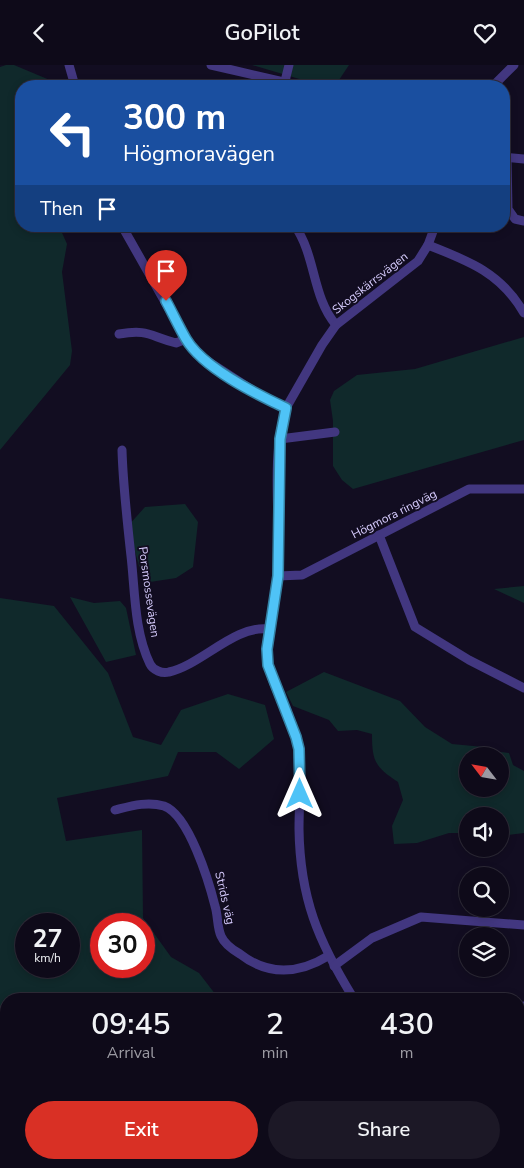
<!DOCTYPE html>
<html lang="en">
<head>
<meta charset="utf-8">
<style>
  :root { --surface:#0e0a19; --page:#1c1826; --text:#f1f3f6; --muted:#9b9aa2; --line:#2e2b38; --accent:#d93025 }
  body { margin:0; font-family:"Nunito Sans",sans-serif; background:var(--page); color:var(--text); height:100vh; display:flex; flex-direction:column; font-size:19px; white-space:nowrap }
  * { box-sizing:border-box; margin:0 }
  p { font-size:16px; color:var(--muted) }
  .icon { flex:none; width:28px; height:28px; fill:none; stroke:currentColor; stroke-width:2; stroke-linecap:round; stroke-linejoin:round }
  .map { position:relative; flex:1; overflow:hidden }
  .details { position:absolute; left:0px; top:928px; width:525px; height:176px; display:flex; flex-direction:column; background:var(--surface); border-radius:20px 20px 0 0; box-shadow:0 2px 8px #0003,0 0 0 1px var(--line) }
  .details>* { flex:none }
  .top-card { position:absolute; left:15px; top:15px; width:495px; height:152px; border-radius:20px; box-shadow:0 2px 8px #0003,0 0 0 1px var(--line); background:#1a4fa0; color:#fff; overflow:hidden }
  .needle { width:32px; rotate:301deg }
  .tools { position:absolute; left:459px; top:682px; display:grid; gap:10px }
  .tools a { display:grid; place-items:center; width:50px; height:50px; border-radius:50%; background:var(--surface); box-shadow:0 2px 8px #0003,0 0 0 1px var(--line); font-size:25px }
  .speed { position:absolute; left:15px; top:848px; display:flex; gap:10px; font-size:25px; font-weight:700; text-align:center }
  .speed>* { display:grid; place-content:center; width:65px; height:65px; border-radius:50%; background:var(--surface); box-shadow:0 2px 8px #0003,0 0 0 1px var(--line); line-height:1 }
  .speed small { font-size:12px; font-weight:400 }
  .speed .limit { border:8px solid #d22; background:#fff; color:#111 }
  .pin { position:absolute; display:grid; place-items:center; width:42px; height:42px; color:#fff; margin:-51px -21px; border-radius:50% 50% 50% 0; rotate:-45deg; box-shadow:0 0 5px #0007 }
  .pin .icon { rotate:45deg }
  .me { position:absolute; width:55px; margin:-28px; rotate:0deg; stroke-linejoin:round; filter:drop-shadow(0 0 4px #0008) }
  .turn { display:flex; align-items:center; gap:18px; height:105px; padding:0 25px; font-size:22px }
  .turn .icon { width:65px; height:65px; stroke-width:2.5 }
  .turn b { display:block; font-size:35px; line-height:42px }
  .then { display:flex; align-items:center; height:48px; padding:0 25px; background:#0003; gap:10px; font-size:19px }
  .eta { display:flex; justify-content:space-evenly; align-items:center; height:85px; text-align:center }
  .eta b { font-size:30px; font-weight:600; line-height:35px }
  .cta { display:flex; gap:10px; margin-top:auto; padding:10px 25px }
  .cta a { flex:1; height:58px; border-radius:30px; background:var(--accent); color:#fff; font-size:20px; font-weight:600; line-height:58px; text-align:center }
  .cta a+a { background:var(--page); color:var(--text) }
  header { display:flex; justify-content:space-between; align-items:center; height:65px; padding:0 25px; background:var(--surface); font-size:22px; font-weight:600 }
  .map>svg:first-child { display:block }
</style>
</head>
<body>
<header><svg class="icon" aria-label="back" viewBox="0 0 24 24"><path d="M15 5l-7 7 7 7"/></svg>GoPilot<svg class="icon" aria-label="heart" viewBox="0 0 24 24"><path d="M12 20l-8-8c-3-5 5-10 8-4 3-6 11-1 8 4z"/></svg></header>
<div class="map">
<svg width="524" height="1103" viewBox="0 0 524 1103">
  <rect width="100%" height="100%" fill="#120d21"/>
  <g fill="#10292b" fill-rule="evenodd">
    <polygon points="6,0 14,0 64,21 21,21 21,161 59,161 67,179 62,207 72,286 70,300 0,385 0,2"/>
    <polygon points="252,0 349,0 335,21 323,21"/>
    <polygon points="524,272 524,375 353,424 342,415 333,401 333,356 330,335 334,326 357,310 415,304"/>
    <polygon points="185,439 198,457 193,502 176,513 150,517 139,501 128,461 145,442"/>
    <polygon points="524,521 524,538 494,524"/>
    <polygon points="70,532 94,538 120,536 126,543 136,590 106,597"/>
    <path d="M0 533 54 541 108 608 133 672 161 680 181 645 228 629 265 640 274 674 239 704 216 687H178L168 711 57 733 66 776 142 765 143 853 171 892 199 908 219 934H6V1098H345V1103H0ZM26 859H69V901H26ZM101 859H144V901H101Z"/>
    <path d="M324 607 400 636 425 662 452 679 484 682 493 686 509 688 513 700 524 706V768L500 771V751H468L467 768H449L417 778 394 779 392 761 403 735 398 717C375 702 372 696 372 669L357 665 338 666 329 655 293 641 286 627ZM468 691H500V724H468Z"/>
  </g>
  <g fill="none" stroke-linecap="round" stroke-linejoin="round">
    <g stroke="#423780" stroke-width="9">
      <polyline points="69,0 75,21"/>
      <polyline points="211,0 301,21"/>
      <polyline points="285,16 289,0"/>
      <polyline points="493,21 514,0"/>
      <polyline points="504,92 524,94"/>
      <polyline points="507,93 508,144 515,154 524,156"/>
      <path d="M122 161 186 274 203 293 268 335 286 343C270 395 281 455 278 509 277 539 263 568 268 599 273 628 295 654 299 684 302 711 299 737 299 764 300 833 318 876 354 934"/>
      <path d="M295 161C316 191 312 232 336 260"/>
      <path d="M428 180C469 196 501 208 524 248"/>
      <path d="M119 269C149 264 149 271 176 278L186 274"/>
      <polyline points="286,343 322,280 336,260 418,196 428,180 435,161"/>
      <polyline points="280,374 335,367"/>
      <path d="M122 385C123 420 127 455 131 491 135 525 134 566 150 599 153 605 162 609 169 607 201 600 235 560 268 564"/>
      <polyline points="379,470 415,562 469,595 524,623"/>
      <polyline points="278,511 302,510 469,424 524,424"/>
      <path d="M115 745C131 741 147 736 164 741 189 750 209 817 215 841 218 850 217 862 221 871 224 878 233 885 240 889 268 911 299 909 328 891"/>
      <polyline points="334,901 372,873 421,852 524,860"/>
      <polyline points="519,947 524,941"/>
      <polyline points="519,999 524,1009"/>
      <polyline points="445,1098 447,1103"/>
      <polyline points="465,1103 474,1103"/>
    </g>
  </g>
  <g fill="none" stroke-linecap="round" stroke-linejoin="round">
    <defs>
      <path id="route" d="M166 236C173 249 179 262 186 274 203 303 256 329 286 343L280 374 278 511 267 584 268 600 296 672 299 684 300 729"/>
    </defs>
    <use href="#route" stroke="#337fa1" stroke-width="12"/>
    <use href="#route" stroke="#4fc3f7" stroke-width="9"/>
  </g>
  <g text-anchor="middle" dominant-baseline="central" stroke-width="4" stroke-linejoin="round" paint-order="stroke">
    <g font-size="12" fill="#d8cdff" stroke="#120d21">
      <text transform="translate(370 218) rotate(-38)">Skogskärrsvägen</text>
      <text transform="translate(394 449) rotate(-27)">Högmora ringväg</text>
      <text transform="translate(149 527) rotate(82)">Porsmossevägen</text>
      <text transform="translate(225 833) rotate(77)">Strids väg</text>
    </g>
  </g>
</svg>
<div class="tools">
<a><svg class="needle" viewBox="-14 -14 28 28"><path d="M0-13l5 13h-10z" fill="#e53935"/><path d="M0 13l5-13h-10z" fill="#9b9aa2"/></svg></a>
<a><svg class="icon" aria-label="sound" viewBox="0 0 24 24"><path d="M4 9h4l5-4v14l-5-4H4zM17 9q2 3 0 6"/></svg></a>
<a><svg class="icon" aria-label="search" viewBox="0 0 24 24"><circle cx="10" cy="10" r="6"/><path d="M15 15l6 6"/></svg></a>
<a><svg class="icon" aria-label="layers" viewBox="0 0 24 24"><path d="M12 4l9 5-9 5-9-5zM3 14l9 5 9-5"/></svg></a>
</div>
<div class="speed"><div>27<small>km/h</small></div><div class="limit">30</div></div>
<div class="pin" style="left:166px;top:236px;background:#d93025"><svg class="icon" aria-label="arrive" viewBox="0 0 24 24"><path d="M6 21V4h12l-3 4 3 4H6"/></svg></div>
<svg class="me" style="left:300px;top:729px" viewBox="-20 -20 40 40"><path d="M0-17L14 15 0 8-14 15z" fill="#4fc3f7" stroke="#fff" stroke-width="4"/></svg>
<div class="top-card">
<div class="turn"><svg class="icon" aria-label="left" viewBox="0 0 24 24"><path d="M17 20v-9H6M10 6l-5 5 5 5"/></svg><div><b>300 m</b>Högmoravägen</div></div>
<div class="then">Then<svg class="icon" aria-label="arrive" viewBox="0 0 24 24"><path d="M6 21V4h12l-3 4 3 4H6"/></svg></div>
</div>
<section class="details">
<div class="eta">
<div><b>09:45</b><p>Arrival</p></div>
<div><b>2</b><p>min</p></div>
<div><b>430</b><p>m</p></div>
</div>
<div class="cta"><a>Exit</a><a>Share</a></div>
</section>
</div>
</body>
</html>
